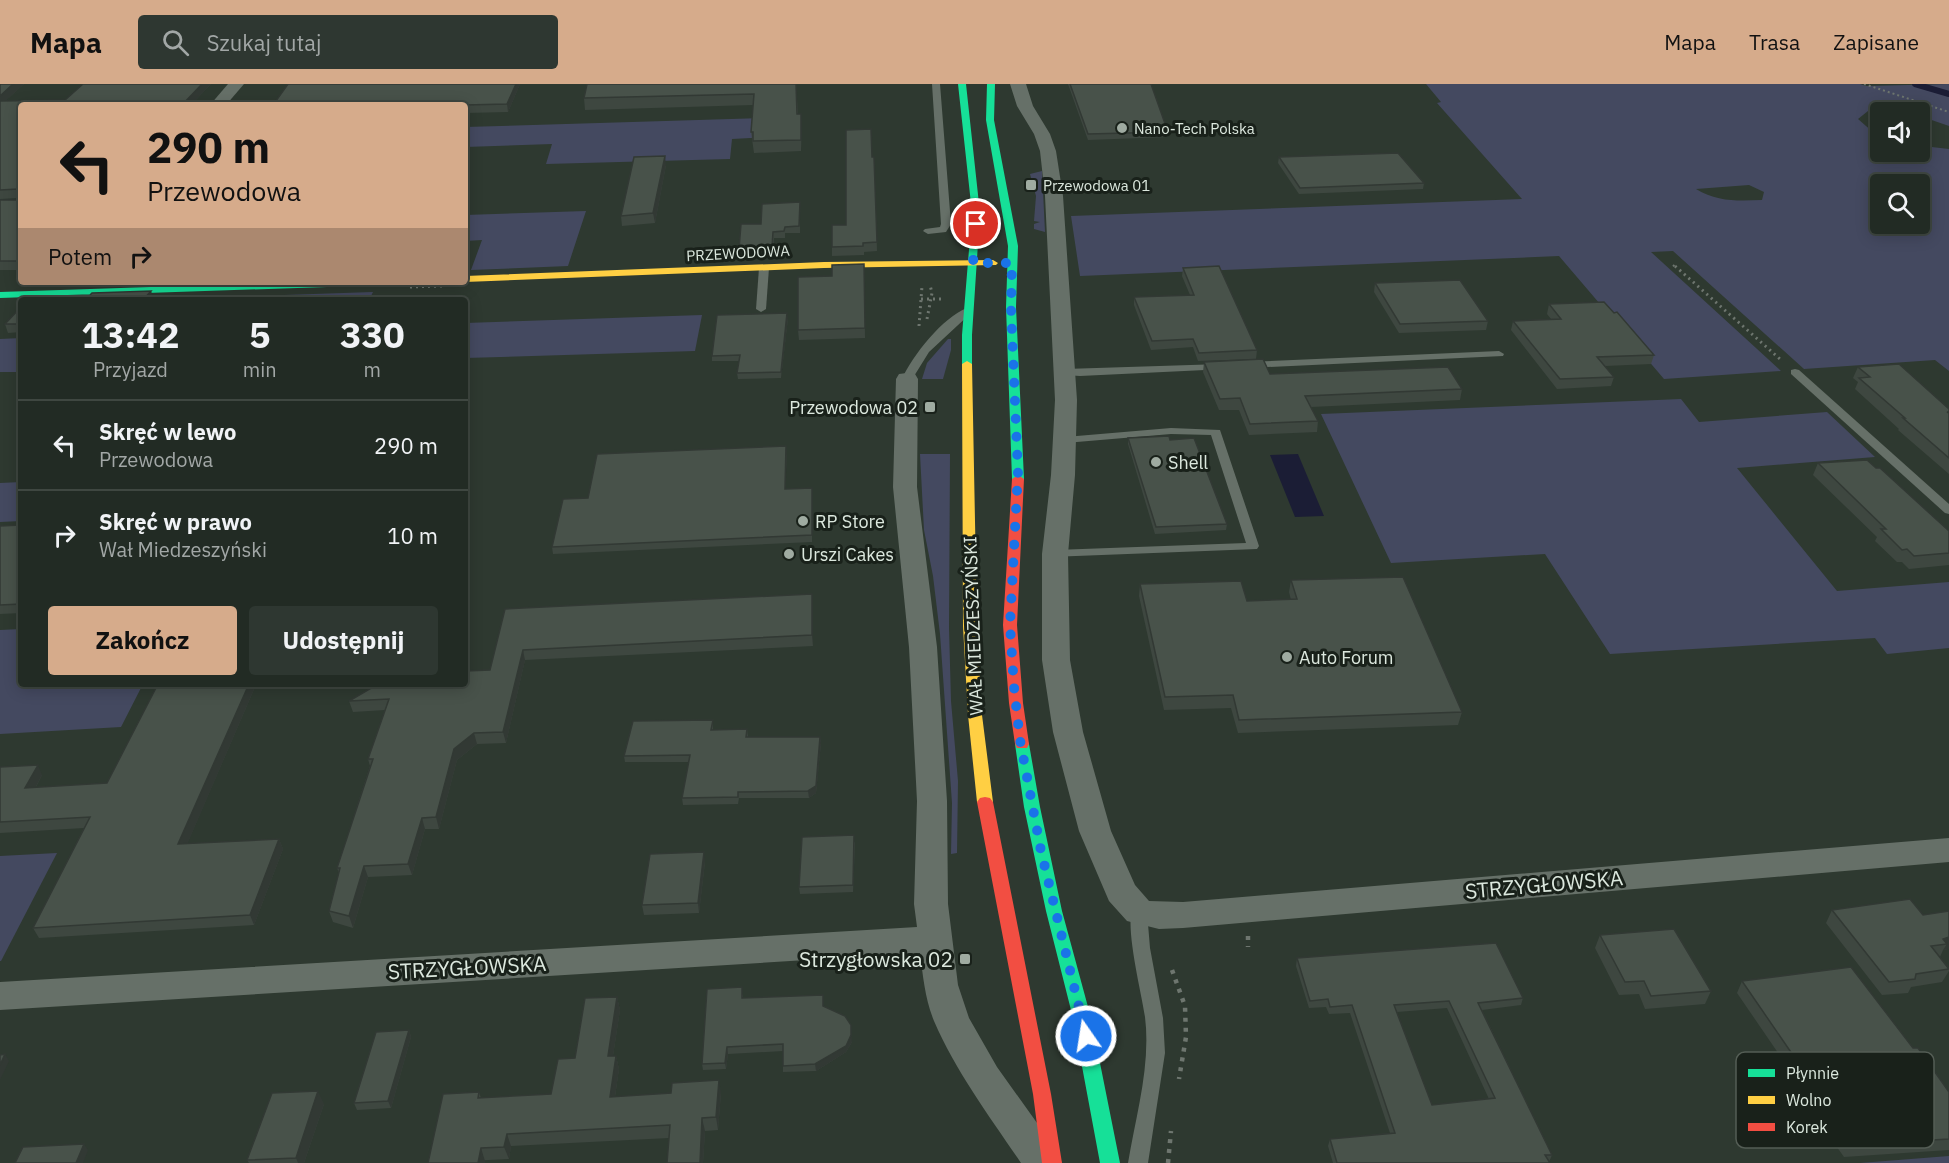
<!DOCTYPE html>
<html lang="pl">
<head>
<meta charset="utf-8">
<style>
  :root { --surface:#222b24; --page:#2e3731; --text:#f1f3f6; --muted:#a2a7a6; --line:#3f4741; --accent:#d6ab8b }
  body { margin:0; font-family:"IBM Plex Sans",sans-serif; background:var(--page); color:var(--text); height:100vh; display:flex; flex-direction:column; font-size:22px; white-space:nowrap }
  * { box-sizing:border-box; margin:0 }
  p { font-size:20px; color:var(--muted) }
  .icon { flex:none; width:33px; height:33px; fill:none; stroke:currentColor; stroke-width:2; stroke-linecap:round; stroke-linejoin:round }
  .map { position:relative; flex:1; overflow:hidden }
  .sheet { position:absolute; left:18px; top:213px; width:450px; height:390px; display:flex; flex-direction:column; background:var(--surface); border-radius:6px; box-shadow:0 3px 15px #0003,0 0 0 2px var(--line) }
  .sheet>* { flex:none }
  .hud { position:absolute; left:18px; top:18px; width:450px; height:183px; border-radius:6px; box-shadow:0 3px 15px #0003,0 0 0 2px var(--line); background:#d6ab8b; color:#111; overflow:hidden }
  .buttons { position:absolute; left:1870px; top:18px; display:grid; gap:12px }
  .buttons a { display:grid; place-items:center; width:60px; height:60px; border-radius:6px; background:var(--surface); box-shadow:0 3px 15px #0003,0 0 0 2px var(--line); font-size:30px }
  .pin { position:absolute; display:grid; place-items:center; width:51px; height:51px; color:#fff; margin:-26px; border:3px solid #fff; border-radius:50%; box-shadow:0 2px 6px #0007 }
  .me { position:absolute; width:66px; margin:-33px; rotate:347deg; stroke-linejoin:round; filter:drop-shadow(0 0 4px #0008) }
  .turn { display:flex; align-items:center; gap:21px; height:126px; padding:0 30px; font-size:27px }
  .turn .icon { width:78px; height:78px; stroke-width:2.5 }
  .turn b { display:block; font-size:42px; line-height:51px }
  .then { display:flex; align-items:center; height:57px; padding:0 30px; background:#0003; gap:12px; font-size:22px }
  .eta { display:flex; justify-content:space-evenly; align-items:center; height:102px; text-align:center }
  .eta b { font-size:36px; font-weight:700; line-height:42px }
  .primary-button { display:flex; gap:12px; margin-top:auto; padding:12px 30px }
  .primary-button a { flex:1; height:69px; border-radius:6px; background:var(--accent); color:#111; font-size:24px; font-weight:700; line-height:69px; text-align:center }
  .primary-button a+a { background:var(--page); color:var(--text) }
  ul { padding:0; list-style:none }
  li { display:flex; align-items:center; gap:18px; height:90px; padding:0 30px; border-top:2px solid var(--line) }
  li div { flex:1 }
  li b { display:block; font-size:22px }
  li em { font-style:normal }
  header { display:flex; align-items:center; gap:36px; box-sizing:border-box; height:84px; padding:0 30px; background:var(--accent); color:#111 }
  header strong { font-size:28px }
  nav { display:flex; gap:33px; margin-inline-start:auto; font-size:21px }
  .search { width:420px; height:54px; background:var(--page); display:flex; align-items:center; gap:15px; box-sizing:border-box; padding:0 21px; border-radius:6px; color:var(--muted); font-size:22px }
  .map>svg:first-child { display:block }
</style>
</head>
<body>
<header>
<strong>Mapa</strong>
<div class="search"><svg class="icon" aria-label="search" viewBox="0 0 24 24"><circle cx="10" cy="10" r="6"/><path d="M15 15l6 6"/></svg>Szukaj tutaj</div>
<nav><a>Mapa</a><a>Trasa</a><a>Zapisane</a></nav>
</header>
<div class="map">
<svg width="1949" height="1079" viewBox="0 0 1949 1079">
  <rect width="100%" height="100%" fill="#2e3930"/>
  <g fill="#444960" fill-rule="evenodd">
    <path d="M1426 0H1860L1866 2 1949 0V42L1920 32V28H1908L1878 19 1858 35 1874 49 1881 51V68H1920V63L1923 62 1949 65V287L1935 276 1804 285 1673 167 1651 168 1781 287 1664 295 1559 172 1080 192 1071 132 1522 115 1437 19 1441 18ZM1881 100H1920V140H1881ZM1749 101 1764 108 1762 116C1738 117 1717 118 1696 105Z"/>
    <polygon points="767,34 767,53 732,55 730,75 546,80 552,60 465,63 465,43"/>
    <polygon points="1042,87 1045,148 1034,145 1034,140 1040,138 1034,137 1036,112 1030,90"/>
    <polygon points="586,127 568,182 471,186 482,156 465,157 465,131"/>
    <polygon points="373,208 369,216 249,216 252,212"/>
    <polygon points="702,231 695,267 465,274 465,239"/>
    <polygon points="21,254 21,288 0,288 0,255"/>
    <polygon points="948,255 951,255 951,266 943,295 922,295 927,279"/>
    <polygon points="1681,315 1699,338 1827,328 1875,373 1737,384 1837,507 1949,498 1949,564 1887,570 1875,554 1610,570 1545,470 1391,479 1321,330"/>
    <polygon points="920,370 950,370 949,544 951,617 958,697 957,769 951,770 952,719 940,550 933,492 924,446"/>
    <polygon points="21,398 21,437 0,438 0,399"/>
    <polygon points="21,545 21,600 143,600 121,643 0,650 0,546"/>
    <polygon points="57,769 1,877 0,877 0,772"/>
    <polygon points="1949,1072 1949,1079 1860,1079"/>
  </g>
  <polygon fill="#1b1d35" points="1298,370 1324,432 1295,433 1270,371"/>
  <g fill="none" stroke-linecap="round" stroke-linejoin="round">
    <polyline stroke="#1b1d35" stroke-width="6" points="1915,0 1949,10"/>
    <g stroke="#6e766f" stroke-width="2" stroke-dasharray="2 3" stroke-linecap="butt">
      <polyline points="1864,0 1949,28"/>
      <polyline points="1673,181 1676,184"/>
    </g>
    <g stroke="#6e766f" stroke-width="3" stroke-dasharray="2 4" stroke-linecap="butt">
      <polyline points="1675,182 1780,275"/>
      <polyline points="410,203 442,202"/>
      <polyline points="921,215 943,215"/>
      <polyline points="927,235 932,209 930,201"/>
      <polyline points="919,242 922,202"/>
    </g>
    <g stroke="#6e766f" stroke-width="4.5" stroke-dasharray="4 6" stroke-linecap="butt">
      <polyline points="1248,852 1248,863"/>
      <polyline points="1172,886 1185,922 1186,953 1179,995"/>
      <polyline points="1168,1079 1171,1047"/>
    </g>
    <g fill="#667068" fill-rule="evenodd">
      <polygon points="932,0 940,0 951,140 946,148 928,150 923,147 925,145 940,143 941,140"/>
      <polygon points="764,181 769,184 766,225 761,228 756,225 759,184"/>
      <path d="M967 224 971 225V229L929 268 911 297H903L902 295C912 272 943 233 967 224Z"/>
      <polygon points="1499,267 1504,270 1503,272 1247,284 1242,281 1247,278"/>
      <polygon points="1222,280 1226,281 1226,285 1080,292 1065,291 1060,288 1065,285"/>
      <polygon points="1795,285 1799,286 1949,420 1949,430 1945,429 1791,290 1791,286"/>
      <polygon points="1171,344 1220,346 1259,462 1257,465 1050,473 1049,470 1055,466 1246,459 1211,351 1171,350 1065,359 1059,356 1065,353"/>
      <path d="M1139 822 1145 824 1147 828 1150 864 1163 934 1165 969 1148 1079H1128C1136 1031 1151 981 1145 933 1142 911 1124 840 1133 824Z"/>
    </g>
    <g fill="#667068" fill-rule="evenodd">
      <polygon points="228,0 244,0 226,21 210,21"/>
      <polygon points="1010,0 1026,0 1033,22 1050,50 1056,67 1063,112 1077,316 1075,391 1068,470 1070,576 1083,648 1111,747 1135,801 1149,817 1183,818 1949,754 1949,778 1183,844 1159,845 1127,837 1109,817 1079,747 1053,648 1042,576 1042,470 1051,391 1055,316 1045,112 1040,67 1034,50 1017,22"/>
      <path d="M907 289 915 290 918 295 917 403 937 563 947 717 948 820 958 901 969 934 997 983 1057 1067 1062 1079H1021C990 1033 956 988 934 937 925 915 923 892 920 869L0 926V898L917 843 914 820 917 717 909 563 893 403 896 295 899 290Z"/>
    </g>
    <g fill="#16e098" fill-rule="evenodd">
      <polygon points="958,0 966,0 980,129 972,251 972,280 967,283 962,280 962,251 972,129"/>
      <polygon points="987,0 995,0 994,36 1018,162 1016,223 1024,395 1018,399 1012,395 1006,223 1008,162 986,36"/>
      <polygon points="298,198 390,198 385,201 0,214 0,208"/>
      <polygon points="1022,655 1027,656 1029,660 1040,723 1062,827 1091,934 1120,1079 1100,1079 1073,934 1046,827 1024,723 1015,660 1017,656"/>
    </g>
    <g fill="#ffcf43" fill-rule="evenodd">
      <polygon points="993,176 998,179 996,181 824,184 465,198 465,192 824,178"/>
      <polygon points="967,277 972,280 977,542 982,631 993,718 990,722 980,722 977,718 968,631 963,542 962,280"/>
    </g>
    <g fill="#f24e42" fill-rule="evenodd">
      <polygon points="1018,391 1024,395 1017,541 1023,619 1029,660 1027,664 1017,664 1015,660 1009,619 1003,541 1012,395"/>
      <polygon points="985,713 990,714 993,718 1051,1010 1062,1079 1042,1079 1033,1010 977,718 980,714"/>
    </g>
  </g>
  <g fill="#3e4740" fill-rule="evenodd">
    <polygon points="0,0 24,0 5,17 65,16 83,0 211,0 191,21 21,21 21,186 0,186 0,116 18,116 18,114 0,115"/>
    <polygon points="288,0 520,0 508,28 465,29 465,21"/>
    <polygon points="796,0 798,30 802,41 801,67 754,69 751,48 753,21 585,26 584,14"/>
    <polygon points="1068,0 1151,0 1168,48 1168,53 1088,56"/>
    <polygon points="872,73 874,73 877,167 864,168 864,171 832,172 832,141 846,141"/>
    <polygon points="1279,73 1424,99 1423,105 1299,110 1278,79"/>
    <polygon points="666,81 655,139 622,142 621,132"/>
    <polygon points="800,118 800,149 785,149 785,154 774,154 773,170 740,172 739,165 761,140"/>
    <polygon points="864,180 865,254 799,256 798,246 832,192"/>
    <polygon points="1183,184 1257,266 1256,275 1198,277 1193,263 1151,266 1134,221 1134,213 1190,211 1182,192"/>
    <polygon points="1375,199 1488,237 1486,246 1399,249 1374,208"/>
    <polygon points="1549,220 1654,271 1651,280 1605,282 1614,293 1611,302 1557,305 1511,246 1513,237 1551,235 1547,230"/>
    <polygon points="21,223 21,248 8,249 5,240"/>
    <polygon points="788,234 781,294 738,295 737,289 739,277 712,277 712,272"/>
    <polygon points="1204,278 1270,290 1462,305 1460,316 1311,323 1318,337 1317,348 1249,351 1239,326 1219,326 1203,288"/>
    <polygon points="1858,283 1949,325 1949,390 1898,346 1899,345 1855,305 1858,298 1853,294"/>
    <polygon points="1128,354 1170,356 1227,440 1226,446 1155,450 1128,360"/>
    <polygon points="787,368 785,405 812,404 812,458 553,470 552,463 588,414"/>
    <polygon points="1818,379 1949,447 1949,481 1909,485 1902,478 1897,478 1875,457 1877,453 1813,391"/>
    <polygon points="21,441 21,529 0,530 0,442"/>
    <polygon points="1291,496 1462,628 1458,641 1238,649 1231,624 1164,626 1139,512 1140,500 1247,517 1291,516 1289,508"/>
    <polygon points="812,510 813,562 525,576 506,659 477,660 457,676 439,745 425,745 412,791 368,793 353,844 333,838 329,827 339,789 337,784 370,682 368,675 385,626 353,628 349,617 490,586 505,525"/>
    <polygon points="158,600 317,600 255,603 187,760 279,755 283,765 254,841 39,854 33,844 84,744 0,749 0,683 42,691 36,703 107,699"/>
    <polygon points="713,636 713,646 747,645 748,653 820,653 821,659 816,709 809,714 739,714 738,720 683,721 682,714 689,678 625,678 624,672"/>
    <polygon points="855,758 853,808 800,810 799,803"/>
    <polygon points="705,778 699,829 644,831 642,821"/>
    <polygon points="1832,826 1923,831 1949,827 1949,865 1943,866 1940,873 1949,884 1949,887 1942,898 1911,903 1908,909 1882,911 1826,839"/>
    <polygon points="1600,851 1711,907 1705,920 1645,925 1639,910 1619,911 1595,864"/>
    <path d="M1297 874 1523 914 1521 921 1482 926 1552 1071 1549 1078 1550 1079H1333L1328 1062 1330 1055 1390 1049 1350 929 1329 930 1326 923 1309 924 1296 882ZM1447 924 1489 1015 1432 1021 1397 928Z"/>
    <polygon points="1742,897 1913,964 1949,1008 1949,1066 1844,1073 1807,1021 1782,1025 1759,994 1765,982 1785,979 1737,909"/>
    <polygon points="743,910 743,914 824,922 852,958 846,968 816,987 783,988 783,967 728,970 726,985 703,986 702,980"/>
    <polygon points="617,913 620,926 613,972 616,972 619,985 615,1013 721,1009 718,1046 705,1047 703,1079 667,1079 669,1054 511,1062 509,1075 428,1079 479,1008 481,1014 551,1010"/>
    <polygon points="409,946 411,953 391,1024 357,1026 354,1019"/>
    <polygon points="324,1020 304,1079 249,1079 247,1076"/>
  </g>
  <g fill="#323934">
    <polygon points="13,0 24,0 0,22 0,12"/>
    <polygon points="202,0 211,0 191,21 182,21"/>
    <polygon points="516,0 520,0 508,28 507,20"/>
    <polygon points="801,30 802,41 801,67"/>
    <polygon points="665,72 666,81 655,139 653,129"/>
    <polygon points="151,207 154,215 153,216 143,216"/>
    <polygon points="787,229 788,234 781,294 781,288"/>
    <polygon points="786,362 787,368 785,411 785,405"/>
    <polygon points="812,510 813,521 813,562 812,551"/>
    <polygon points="523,566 525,576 506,659 503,648"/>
    <polygon points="249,600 254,600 255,603 183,770 178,760"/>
    <polygon points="474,649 477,660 457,676 439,745 436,733 454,665"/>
    <polygon points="820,653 821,659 816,709 809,714 808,707"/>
    <polygon points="38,681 42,691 30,714 25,704"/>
    <polygon points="422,734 425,745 412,791 408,780"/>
    <polygon points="279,755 283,765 254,841 250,831"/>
    <polygon points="704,768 705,778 699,829 698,819"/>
    <polygon points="364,782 368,793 353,844 349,832"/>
    <polygon points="1949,853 1949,865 1943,866 1947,860 1943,855"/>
    <polygon points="617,913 620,926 611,985 608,972"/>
    <polygon points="851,941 852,958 846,968 816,987 815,980"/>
    <polygon points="409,946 411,953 391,1024 388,1017"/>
    <polygon points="727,963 728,970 726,985 725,979"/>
    <polygon points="5,970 9,977 0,996 0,981"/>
    <polygon points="616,972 619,985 613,1026 610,1013"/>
    <polygon points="719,996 721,1009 718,1046 716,1033"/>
    <polygon points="318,1007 324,1020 304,1079 298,1079 296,1074"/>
    <polygon points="702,1034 705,1047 703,1079 700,1079"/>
    <polygon points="507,1050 511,1062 509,1075 504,1063"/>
    <polygon points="84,1060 88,1066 83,1079 76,1079"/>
    <polygon points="481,1064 485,1077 485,1079 478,1079"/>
  </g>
  <g fill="#48524a" stroke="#323934" stroke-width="1.5" fill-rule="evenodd">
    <polygon points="0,0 13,0 0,12"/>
    <polygon points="83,0 202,0 182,21 21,21 21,175 20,177 0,177 0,116 18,116 20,108 18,105 0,106 0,17 65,16"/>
    <polygon points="288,0 516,0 507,20 465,21 273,21"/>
    <polygon points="587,0 796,0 797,30 801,30 801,56 753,57 753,48 751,48 754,10 584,14"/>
    <polygon points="1070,0 1151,0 1168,48 1088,50"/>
    <polygon points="871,45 872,73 874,73 877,158 863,159 863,162 832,163 832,141 846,141 846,46"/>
    <polygon points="1398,69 1424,99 1300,104 1279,73"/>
    <polygon points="665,72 653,129 621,132 634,73"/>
    <polygon points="800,118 799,142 785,143 784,147 773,148 772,163 739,165 741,140 761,140 762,120"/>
    <polygon points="864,180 865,244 798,246 798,193 832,192 832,181"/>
    <polygon points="1219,182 1257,266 1199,269 1193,255 1152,257 1134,213 1194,211 1183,184"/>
    <polygon points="1460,196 1488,237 1400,240 1375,199"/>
    <polygon points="151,207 143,216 28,216 30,213 90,211 92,209"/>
    <polygon points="1604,218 1614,229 1617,228 1654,271 1597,273 1614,293 1560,295 1513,237 1561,235 1549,220"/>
    <polygon points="21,223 21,240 5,240"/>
    <polygon points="787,229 781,288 737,289 740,271 712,272 717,231"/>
    <polygon points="1263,275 1270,290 1448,283 1462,305 1305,312 1318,337 1250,340 1240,314 1220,315 1204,278"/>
    <polygon points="1899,280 1949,325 1949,328 1947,328 1949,329 1949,374 1903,334 1905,334 1859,294 1870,293 1858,283"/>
    <polygon points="1169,352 1170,356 1194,354 1227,440 1156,443 1128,354"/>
    <polygon points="786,362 785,405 812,404 812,451 552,463 563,415 588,414 597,370"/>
    <polygon points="1867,376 1876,384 1880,384 1949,447 1949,469 1914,472 1907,465 1902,466 1881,445 1886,445 1818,379"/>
    <polygon points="21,441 21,520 0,521 0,442"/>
    <polygon points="1403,493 1462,628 1239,636 1233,611 1165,613 1140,500 1241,497 1247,517 1297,515 1291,496"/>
    <polygon points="812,510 812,551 523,566 503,648 474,649 454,665 436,733 422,734 408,780 364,782 349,832 329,827 340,784 337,784 373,675 368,675 389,615 349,617 378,600 465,600 465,587 490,586 505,525"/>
    <polygon points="158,600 249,600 178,760 279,755 250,831 33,844 90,733 0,738 0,683 38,681 25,704 107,699"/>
    <polygon points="713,636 711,646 747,645 746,653 820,653 816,702 808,707 738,708 738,713 682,714 690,671 624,672 633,637"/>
    <polygon points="854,751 853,801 799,803 802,753"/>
    <polygon points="704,768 698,819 642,821 650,770"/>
    <polygon points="1910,815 1923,831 1949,827 1949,853 1943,855 1947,860 1931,862 1949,885 1916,890 1915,895 1889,898 1832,826"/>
    <polygon points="1674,845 1711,907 1651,912 1644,897 1625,898 1600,851"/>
    <path d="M1496 859 1523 914 1478 919 1552 1071H1545L1550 1079H1337L1330 1055 1395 1049 1352 921 1330 923 1328 915 1310 917 1297 874ZM1449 917 1495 1014 1432 1021 1394 921Z"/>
    <polygon points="1851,883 1913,964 1918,964 1949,1008 1949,1055 1851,1061 1813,1009 1788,1013 1765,982 1797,977 1742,897"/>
    <polygon points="742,903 742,914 823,911 823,922 845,932 851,941 851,951 846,962 815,980 783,982 783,960 727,963 725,979 702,980 707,905"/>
    <polygon points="617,913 608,972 616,972 610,1013 671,1009 672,999 719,996 716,1033 702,1034 700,1079 667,1079 670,1041 507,1050 504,1063 481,1064 478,1079 428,1079 443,1010 479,1008 478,1014 551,1010 558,975 575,974 585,914"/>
    <polygon points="409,946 388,1017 354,1019 376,948"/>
    <polygon points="5,970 0,981 0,971"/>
    <polygon points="318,1007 296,1074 247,1076 272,1009"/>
    <polygon points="84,1060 76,1079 15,1079 23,1063"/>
  </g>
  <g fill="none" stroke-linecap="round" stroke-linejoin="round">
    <polyline stroke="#1a73e8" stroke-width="10" stroke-dasharray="0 18" points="976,140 973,179 1012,179 1011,224 1018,388 1010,541 1014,603 1020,656 1041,767 1086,952"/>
  </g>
  <g fill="#9faba1" stroke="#19211a" stroke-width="2">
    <circle cx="1122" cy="44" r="6"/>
    <rect x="1025" y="95" width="12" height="12" rx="3"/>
    <rect x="924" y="317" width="12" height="12" rx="3"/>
    <circle cx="1156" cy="378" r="6"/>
    <circle cx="803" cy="437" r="6"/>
    <circle cx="789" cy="470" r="6"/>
    <circle cx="1287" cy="573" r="6"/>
    <rect x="959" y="869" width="12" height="12" rx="3"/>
  </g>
  <g text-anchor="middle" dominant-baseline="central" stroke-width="6" stroke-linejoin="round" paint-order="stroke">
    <g font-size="15" fill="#dce8de" stroke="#19211a" text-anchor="start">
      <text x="1134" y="44">Nano-Tech Polska</text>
      <text x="1043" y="101">Przewodowa 01</text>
    </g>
    <g font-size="15" fill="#dce8de" stroke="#19211a">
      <text transform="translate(738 169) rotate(-3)">PRZEWODOWA</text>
    </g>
    <g font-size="18" fill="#dce8de" stroke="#19211a" text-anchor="start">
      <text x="918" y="323" text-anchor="end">Przewodowa 02</text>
      <text x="1168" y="378">Shell</text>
      <text x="815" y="437">RP Store</text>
      <text x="801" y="470">Urszi Cakes</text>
      <text x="1299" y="573">Auto Forum</text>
    </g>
    <g font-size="18" fill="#dce8de" stroke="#19211a">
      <text transform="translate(973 542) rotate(-92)">WAŁ MIEDZESZYŃSKI</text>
    </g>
    <g font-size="21" fill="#dce8de" stroke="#19211a">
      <text transform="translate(1544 800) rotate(-5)">STRZYGŁOWSKA</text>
      <text transform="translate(467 883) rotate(-3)">STRZYGŁOWSKA</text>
    </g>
    <g font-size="21" fill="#dce8de" stroke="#19211a" text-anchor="end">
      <text x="953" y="875">Strzygłowska 02</text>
    </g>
  </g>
  <rect x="1736" y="968" width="198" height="96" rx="9" fill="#19211a" stroke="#545d55" stroke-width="1.5"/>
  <rect x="1748" y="985" width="27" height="8" fill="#16e098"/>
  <rect x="1748" y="1012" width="27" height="8" fill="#ffcf43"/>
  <rect x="1748" y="1039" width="27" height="8" fill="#f24e42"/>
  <g font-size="16" fill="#dce8de">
    <text x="1786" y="995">Płynnie</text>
    <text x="1786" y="1022">Wolno</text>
    <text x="1786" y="1049">Korek</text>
  </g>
</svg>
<div class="buttons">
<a><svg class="icon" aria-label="sound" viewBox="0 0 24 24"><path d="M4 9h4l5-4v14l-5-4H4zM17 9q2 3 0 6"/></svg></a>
<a><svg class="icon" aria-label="search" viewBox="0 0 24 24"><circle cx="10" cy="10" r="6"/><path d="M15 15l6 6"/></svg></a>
</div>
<div class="pin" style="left:976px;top:140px;background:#d93025"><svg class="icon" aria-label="arrive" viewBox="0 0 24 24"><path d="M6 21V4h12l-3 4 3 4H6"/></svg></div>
<svg class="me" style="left:1086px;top:952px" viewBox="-20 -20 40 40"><circle r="17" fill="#1a73e8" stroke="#fff" stroke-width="3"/><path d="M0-11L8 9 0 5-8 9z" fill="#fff"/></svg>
<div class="hud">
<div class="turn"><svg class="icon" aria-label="left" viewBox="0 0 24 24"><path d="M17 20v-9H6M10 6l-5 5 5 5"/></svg><div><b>290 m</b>Przewodowa</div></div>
<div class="then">Potem<svg class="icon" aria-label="right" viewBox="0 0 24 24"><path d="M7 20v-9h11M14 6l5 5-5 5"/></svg></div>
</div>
<section class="sheet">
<div class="eta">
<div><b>13:42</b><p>Przyjazd</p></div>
<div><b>5</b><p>min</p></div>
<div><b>330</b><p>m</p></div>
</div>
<ul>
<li><svg class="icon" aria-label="left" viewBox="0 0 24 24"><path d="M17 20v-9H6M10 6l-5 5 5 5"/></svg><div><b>Skręć w lewo</b><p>Przewodowa</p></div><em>290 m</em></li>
<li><svg class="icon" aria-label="right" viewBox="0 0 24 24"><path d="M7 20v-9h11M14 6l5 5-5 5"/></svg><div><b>Skręć w prawo</b><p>Wał Miedzeszyński</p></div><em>10 m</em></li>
</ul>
<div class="primary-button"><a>Zakończ</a><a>Udostępnij</a></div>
</section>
</div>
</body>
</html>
